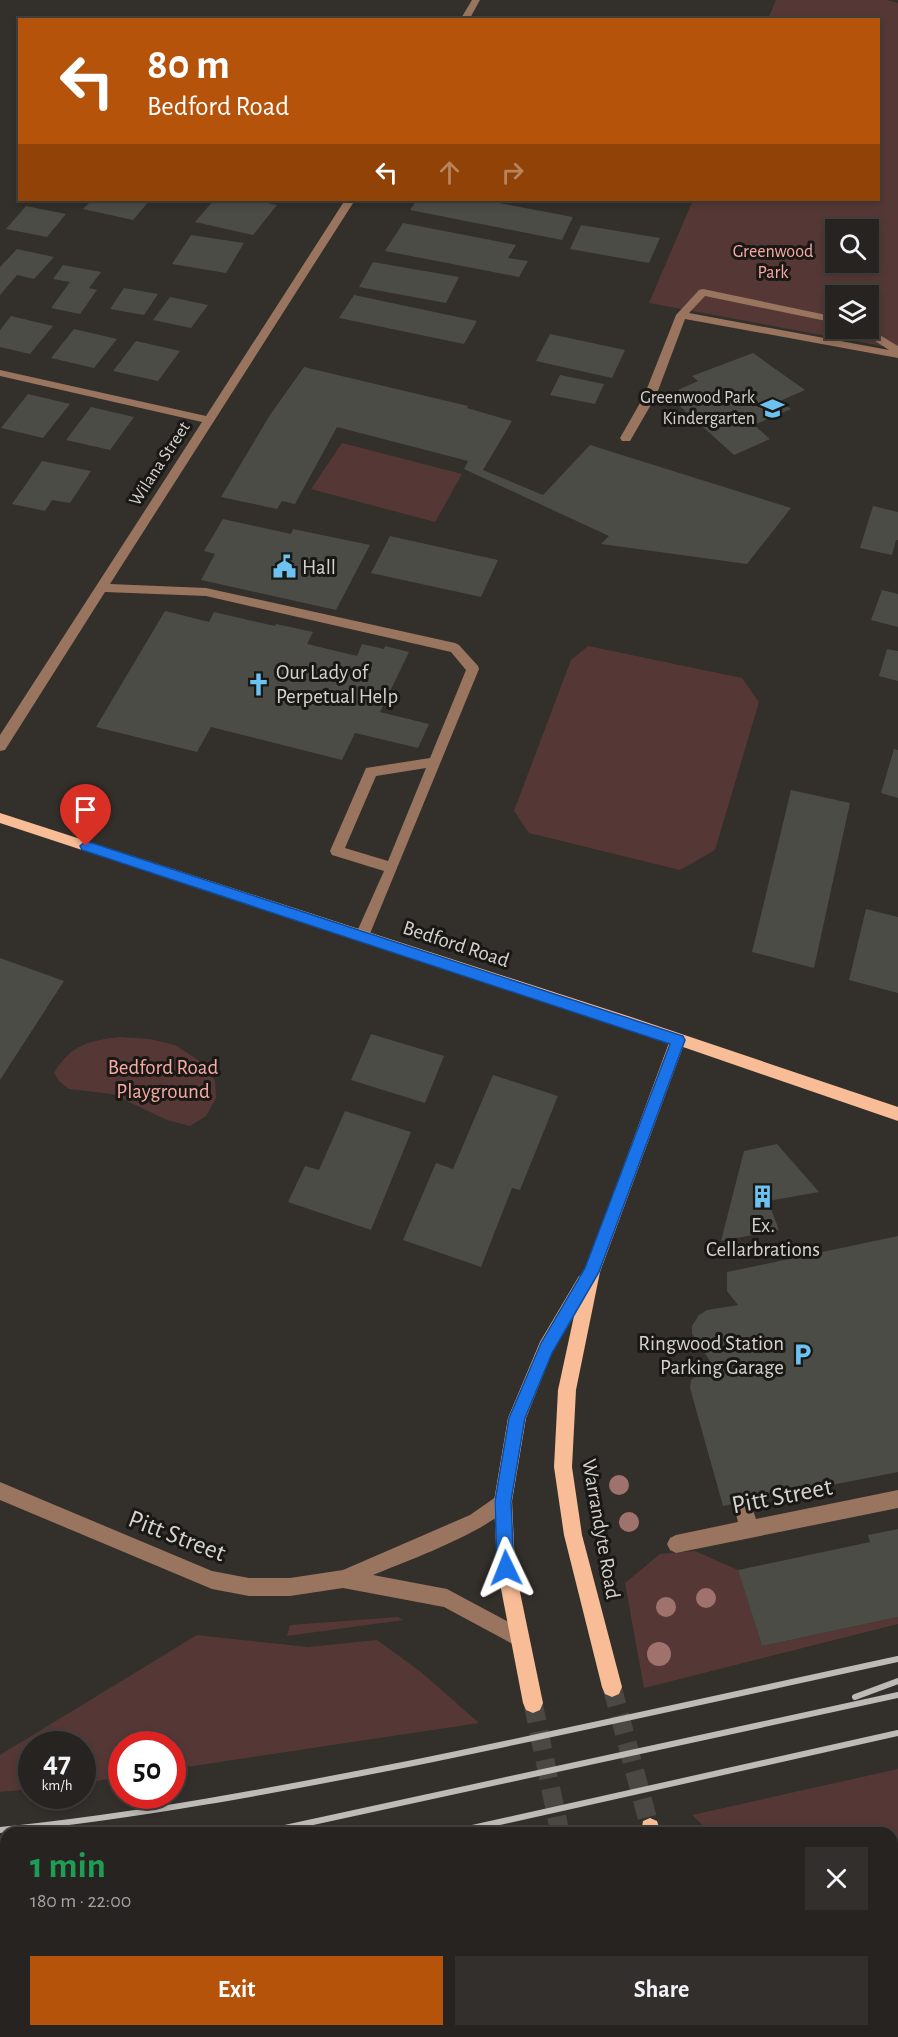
<!DOCTYPE html>
<html lang="en">
<head>
<meta charset="utf-8">
<style>
  :root { --surface:#262320; --page:#322f2d; --text:#f1f3f6; --muted:#a4a4a5; --line:#42403e; --accent:#b45309 }
  body { margin:0; font-family:"Alegreya Sans",sans-serif; background:var(--page); color:var(--text); height:100vh; display:flex; flex-direction:column; font-size:22px; white-space:nowrap }
  * { box-sizing:border-box; margin:0 }
  p { font-size:20px; color:var(--muted) }
  .icon { flex:none; width:33px; height:33px; fill:none; stroke:currentColor; stroke-width:2; stroke-linecap:round; stroke-linejoin:round }
  .map { position:relative; flex:1; overflow:hidden }
  .side { position:absolute; left:0px; top:1827px; width:898px; height:210px; display:flex; flex-direction:column; background:var(--surface); border-radius:18px 18px 0 0; box-shadow:0 3px 9px #0003,0 0 0 2px var(--line) }
  .side>* { flex:none }
  .guide { position:absolute; left:18px; top:18px; width:862px; height:183px; border-radius:0px; box-shadow:0 3px 9px #0003,0 0 0 2px var(--line); background:#b45309; color:#fff; overflow:hidden }
  .tools { position:absolute; left:825px; top:219px; display:grid; gap:12px }
  .tools a { display:grid; place-items:center; width:54px; height:54px; border-radius:0px; background:var(--surface); box-shadow:0 3px 9px #0003,0 0 0 2px var(--line); font-size:30px }
  .speed { position:absolute; left:18px; top:1731px; display:flex; gap:12px; font-size:30px; font-weight:700; text-align:center }
  .speed>* { display:grid; place-content:center; width:78px; height:78px; border-radius:50%; background:var(--surface); box-shadow:0 3px 9px #0003,0 0 0 2px var(--line); line-height:1 }
  .speed small { font-size:15px; font-weight:400 }
  .speed .limit { border:9px solid #d22; background:#fff; color:#111 }
  .pin { position:absolute; display:grid; place-items:center; width:51px; height:51px; color:#fff; margin:-62px -26px; border-radius:50% 50% 50% 0; rotate:-45deg; box-shadow:0 0 6px #0007 }
  .pin .icon { rotate:45deg }
  .me { position:absolute; width:66px; margin:-33px; rotate:358deg; stroke-linejoin:round; filter:drop-shadow(0 0 4px #0008) }
  .turn { display:flex; align-items:center; gap:21px; height:126px; padding:0 30px; font-size:27px }
  .turn .icon { width:78px; height:78px; stroke-width:2.5 }
  .turn b { display:block; font-size:42px; line-height:51px }
  .lanes { display:flex; align-items:center; height:57px; padding:0 30px; background:#0003; justify-content:center; gap:30px; direction:ltr }
  .lanes .off { opacity:.35 }
  .round { display:grid; place-items:center; flex:none; width:63px; height:63px; border-radius:0px; background:var(--page) }
  .headline { display:flex; align-items:center; justify-content:space-between; height:102px; padding:0 30px }
  h1 { font-size:36px; font-weight:700; line-height:45px; color:#1e9e55 }
  .button { display:flex; gap:12px; margin-top:auto; padding:12px 30px }
  .button a { flex:1; height:69px; border-radius:0px; background:var(--accent); color:#fff; font-size:24px; font-weight:700; line-height:69px; text-align:center }
  .button a+a { background:var(--page); color:var(--text) }
  .map>svg:first-child { display:block }
</style>
</head>
<body>
<div class="map">
<svg width="898" height="2037" viewBox="0 0 898 2037">
  <rect width="100%" height="100%" fill="#332f2a"/>
  <g fill="#553836" fill-rule="evenodd">
    <path d="M776 0H887L898 3V349L649 303 693 200H879V20L768 19ZM836 230H868V262H836ZM836 296H868V328H836Z"/>
    <polygon points="342,443 462,474 435,522 311,489"/>
    <polygon points="588,646 742,678 759,702 715,850 680,870 529,833 514,811 571,660"/>
    <path d="M120 1037 149 1039 175 1045 207 1066 215 1081 216 1098 206 1116 190 1126 167 1120 112 1094 69 1089 59 1081 54 1073C72 1044 88 1041 120 1037Z"/>
    <polygon points="695,1551 738,1570 762,1646 898,1617 898,1624 644,1688 625,1583 660,1554"/>
    <polygon points="398,1617 403,1620 287,1636 290,1625"/>
    <polygon points="197,1635 308,1647 377,1640 421,1672 479,1723 173,1769 172,1744 122,1744 121,1777 83,1783 82,1744 32,1744 31,1789 0,1792 0,1755"/>
    <polygon points="898,1769 898,1971 892,1972 892,1833 711,1833 692,1815"/>
    <polygon points="6,1971 6,2031 257,2031 232,2037 0,2037 0,1972"/>
  </g>
  <g fill="#4b4c45">
    <polygon points="92,200 150,200 133,220 83,209"/>
    <polygon points="214,200 253,200 277,205 253,235 195,222"/>
    <polygon points="417,200 483,200 573,217 562,240 410,210"/>
    <polygon points="26,206 66,214 47,237 6,229"/>
    <polygon points="403,223 516,245 508,258 528,261 519,277 385,251"/>
    <polygon points="581,225 660,238 649,263 570,249"/>
    <polygon points="191,235 244,243 226,273 172,264"/>
    <polygon points="17,249 54,257 34,279 17,275 0,295 0,267"/>
    <polygon points="373,262 459,277 446,303 359,287"/>
    <polygon points="63,265 101,272 89,288 97,290 80,314 51,308 70,282 53,279"/>
    <polygon points="124,288 158,294 144,315 110,309"/>
    <polygon points="354,295 477,321 464,344 339,318"/>
    <polygon points="170,297 208,305 191,328 153,320"/>
    <polygon points="11,316 53,326 30,354 0,347 0,330"/>
    <polygon points="74,329 117,339 94,368 51,358"/>
    <polygon points="550,334 625,350 612,378 536,361"/>
    <polygon points="136,341 180,351 158,381 113,371"/>
    <polygon points="753,353 805,390 780,401 791,409 754,425 770,439 734,455 672,399 684,394 678,390 698,381 692,376"/>
    <polygon points="304,367 468,406 467,408 512,421 483,470 543,495 590,445 791,508 747,564 601,544 609,536 464,469 468,461 337,427 295,504 282,501 277,509 221,497 270,415"/>
    <polygon points="560,375 604,384 595,404 550,395"/>
    <polygon points="28,394 70,404 43,438 1,428"/>
    <polygon points="91,407 134,417 110,450 66,440"/>
    <polygon points="42,461 91,471 70,503 52,500 45,511 12,504"/>
    <polygon points="873,506 898,512 898,540 896,540 892,555 860,548"/>
    <polygon points="223,519 291,534 293,529 370,545 336,610 201,580 215,554 204,551"/>
    <polygon points="390,536 498,560 481,597 371,573"/>
    <polygon points="882,590 898,594 898,627 871,620"/>
    <polygon points="165,611 209,622 214,612 275,626 276,624 313,632 307,644 357,656 362,644 384,649 385,646 409,652 380,712 429,724 418,748 355,733 342,760 211,727 197,752 96,727"/>
    <polygon points="887,649 898,651 898,681 879,676"/>
    <polygon points="894,749 898,750 898,798 881,793"/>
    <polygon points="791,790 850,803 814,968 752,952"/>
    <polygon points="866,909 898,917 898,993 849,980"/>
    <polygon points="0,958 64,981 0,1080"/>
    <polygon points="371,1034 444,1056 425,1103 351,1080"/>
    <polygon points="493,1075 558,1096 520,1190 512,1188 481,1267 403,1240 436,1163 453,1169"/>
    <polygon points="345,1111 411,1132 371,1230 288,1202 305,1166 319,1170"/>
    <polygon points="777,1144 819,1192 768,1201 779,1230 721,1241 744,1151"/>
    <polygon points="898,1236 898,1472 723,1506 690,1388 691,1380 697,1375 722,1379 692,1334 692,1326 699,1315 707,1310 738,1305 727,1291 727,1272"/>
    <polygon points="898,1529 898,1617 762,1646 738,1570 870,1542 868,1535"/>
  </g>
  <g fill="none" stroke-linecap="round" stroke-linejoin="round">
    <g stroke="#4b4843" stroke-width="19" stroke-dasharray="19 10" stroke-linecap="butt">
      <polyline points="612,1687 650,1828"/>
      <polyline points="533,1703 560,1833"/>
    </g>
    <g fill="#99745e" fill-rule="evenodd">
      <polygon points="472,0 480,0 469,20 460,20"/>
      <path d="M345 200H355L110 584 206 588 455 643 459 645 478 666 479 669 369 936 367 940H357L355 936 384 871 332 855 330 851 366 768 430 758 466 670 451 652 206 596 105 592 5 750 0 751V735L202 422 0 376V370L206 416ZM426 768 388 861 345 848 376 776Z"/>
      <polygon points="703,289 836,317 836,323 705,296 689,313 889,350 855,328 868,328 898,346 898,358 685,319 656,396 630,441 622,441 620,438 644,396 676,315 699,290"/>
      <path d="M0 1482 212 1571 249 1578H290L343 1570 470 1515 503 1492 509 1495 512 1501C501 1527 402 1563 373 1575L447 1589 527 1632 529 1639 527 1646 520 1648 444 1607 343 1588 290 1596H249L212 1589 0 1500Z"/>
      <polygon points="898,1490 898,1508 676,1553 670,1550 667,1544 670,1538 676,1535 738,1522 733,1502 736,1496 742,1493 748,1496 756,1519"/>
    </g>
    <g fill="#f8bc96" fill-rule="evenodd">
      <polygon points="0,813 631,1017 898,1107 898,1121 683,1047 600,1272 576,1390 572,1467 582,1535 622,1687 619,1694 612,1697 605,1694 602,1687 564,1535 554,1467 558,1390 574,1316 552,1353 526,1418 512,1501 515,1568 543,1703 540,1710 533,1713 526,1710 523,1703 497,1568 494,1501 508,1418 540,1342 579,1276 583,1275 669,1043 0,823"/>
      <polygon points="650,1818 657,1821 661,1833 641,1833 643,1821"/>
      <polygon points="574,2031 596,2031 597,2037 575,2037"/>
      <polygon points="682,2031 704,2031 705,2037 683,2037"/>
    </g>
    <polygon fill="#f7e5da" fill-rule="evenodd" points="892,2021 898,2021 898,2037 830,2037 833,2031 892,2031"/>
    <g stroke="#bdbbb7" stroke-width="6">
      <polyline points="855,1697 898,1681"/>
      <path d="M0 1830C139 1816 276 1790 413 1763 575 1730 736 1694 898 1659"/>
      <polyline points="262,1833 898,1695"/>
      <polyline points="450,1833 898,1733"/>
      <polyline points="0,1880 6,1879"/>
      <polyline points="0,1890 6,1889"/>
      <polyline points="0,1931 6,1929"/>
    </g>
  </g>
  <g fill="#a0726d">
    <circle cx="619" cy="1485" r="10"/>
    <circle cx="629" cy="1522" r="10"/>
    <circle cx="706" cy="1598" r="10"/>
    <circle cx="666" cy="1607" r="10"/>
    <circle cx="659" cy="1654" r="12"/>
  </g>
  <polygon fill="#1a73e8" stroke="#114b97" stroke-width="1.5" points="86,841 683,1036 685,1040 599,1272 552,1353 525,1418 511,1501 514,1568 512,1574 506,1576 500,1574 497,1568 495,1501 509,1418 541,1343 585,1268 670,1044 82,850 80,846"/>
  <defs>
    <symbol id="school-bare" viewBox="-9 -9 18 18"><path d="M0-5L7-2L0 1L-7-2ZM-4 1L0 2.5L4 1V4Q0 6-4 4Z" fill="#6cc3f2" stroke="#191815" stroke-width="2.5" paint-order="stroke"/></symbol>
    <symbol id="civic-bare" viewBox="-9 -9 18 18"><path d="M-.6-6.5H3V-4.5H.6V-3L4-1V1h2V6H-6V1h2V-1L-.6-3ZM-1.2 2.5V6h2.4V2.5Z" fill="#6cc3f2" stroke="#191815" stroke-width="2.5" paint-order="stroke"/></symbol>
    <symbol id="church-bare" viewBox="-9 -9 18 18"><path d="M-1.2-6h2.4v3.5h3.3v2.4h-3.3V6h-2.4V-.1h-3.3v-2.4h3.3Z" fill="#6cc3f2" stroke="#191815" stroke-width="2.5" paint-order="stroke"/></symbol>
    <symbol id="building-bare" viewBox="-9 -9 18 18"><path d="M-4-6H4V6H1V3H-1V6H-4ZM-2.5-4.3h1.7v1.8h-1.7ZM.8-4.3h1.7v1.8H.8ZM-2.5-1h1.7V.8h-1.7ZM.8-1h1.7V.8H.8Z" fill="#6cc3f2" stroke="#191815" stroke-width="2.5" paint-order="stroke"/></symbol>
    <symbol id="parking-bare" viewBox="-9 -9 18 18"><path d="M-3.5-5.5H1a3.5 3.5 0 0 1 0 7H-1V5.5H-3.5ZM-1-3.4V-.6H.8a1.4 1.4 0 0 0 0-2.8Z" fill="#6cc3f2" stroke="#191815" stroke-width="2.5" paint-order="stroke"/></symbol>
  </defs>
  <g fill-rule="evenodd">
    <use href="#school-bare" x="756" y="392" width="33" height="33"/>
    <use href="#civic-bare" x="268" y="550" width="33" height="33"/>
    <use href="#church-bare" x="242" y="668" width="33" height="33"/>
    <use href="#building-bare" x="746" y="1180" width="33" height="33"/>
    <use href="#parking-bare" x="786" y="1338" width="33" height="33"/>
  </g>
  <g text-anchor="middle" dominant-baseline="central" stroke-width="6" stroke-linejoin="round" paint-order="stroke">
    <g font-size="18" fill="#f9a9a4" stroke="#191815">
      <text x="773" y="252">Greenwood<tspan x="773" dy="21">Park</tspan></text>
    </g>
    <g font-size="18" fill="#d5d3cf" stroke="#191815" text-anchor="end">
      <text x="755" y="398">Greenwood Park<tspan x="755" dy="21">Kindergarten</tspan></text>
    </g>
    <g font-size="18" fill="#d5d3cf" stroke="#191815">
      <text transform="translate(160 464) rotate(-57)">Wilana Street</text>
    </g>
    <g font-size="21" fill="#d5d3cf" stroke="#191815" text-anchor="start">
      <text x="302" y="567">Hall</text>
      <text x="276" y="672">Our Lady of<tspan x="276" dy="24">Perpetual Help</tspan></text>
      <text x="763" y="1225" text-anchor="middle">Ex.<tspan x="763" dy="24">Cellarbrations</tspan></text>
      <text x="784" y="1343" text-anchor="end">Ringwood Station<tspan x="784" dy="24">Parking Garage</tspan></text>
    </g>
    <g font-size="21" fill="#d5d3cf" stroke="#191815">
      <text transform="translate(456 944) rotate(18)">Bedford Road</text>
      <text transform="translate(601 1529) rotate(80)">Warrandyte Road</text>
    </g>
    <g font-size="21" fill="#f9a9a4" stroke="#191815">
      <text x="163" y="1067">Bedford Road<tspan x="163" dy="24">Playground</tspan></text>
    </g>
    <g font-size="26" fill="#d5d3cf" stroke="#191815">
      <text transform="translate(782 1496) rotate(-11)">Pitt Street</text>
      <text transform="translate(177 1536) rotate(21)">Pitt Street</text>
    </g>
  </g>
</svg>
<div class="tools">
<a><svg class="icon" aria-label="search" viewBox="0 0 24 24"><circle cx="10" cy="10" r="6"/><path d="M15 15l6 6"/></svg></a>
<a><svg class="icon" aria-label="layers" viewBox="0 0 24 24"><path d="M12 4l9 5-9 5-9-5zM3 14l9 5 9-5"/></svg></a>
</div>
<div class="speed"><div>47<small>km/h</small></div><div class="limit">50</div></div>
<div class="pin" style="left:86px;top:846px;background:#d93025"><svg class="icon" aria-label="arrive" viewBox="0 0 24 24"><path d="M6 21V4h12l-3 4 3 4H6"/></svg></div>
<svg class="me" style="left:506px;top:1568px" viewBox="-20 -20 40 40"><path d="M0-17L14 15 0 8-14 15z" fill="#1a73e8" stroke="#fff" stroke-width="4"/></svg>
<div class="guide">
<div class="turn"><svg class="icon" aria-label="left" viewBox="0 0 24 24"><path d="M17 20v-9H6M10 6l-5 5 5 5"/></svg><div><b>80 m</b>Bedford Road</div></div>
<div class="lanes"><svg class="icon" aria-label="left" viewBox="0 0 24 24"><path d="M17 20v-9H6M10 6l-5 5 5 5"/></svg><svg class="icon off" aria-label="ahead" viewBox="0 0 24 24"><path d="M12 20V5M6 11l6-6 6 6"/></svg><svg class="icon off" aria-label="right" viewBox="0 0 24 24"><path d="M7 20v-9h11M14 6l5 5-5 5"/></svg></div>
</div>
<section class="side">
<div class="headline"><div><h1>1 min</h1><p>180 m · 22:00</p></div><a class="round"><svg class="icon" aria-label="close" viewBox="0 0 24 24"><path d="M6 6l12 12M18 6L6 18"/></svg></a></div>
<div class="button"><a>Exit</a><a>Share</a></div>
</section>
</div>
</body>
</html>
